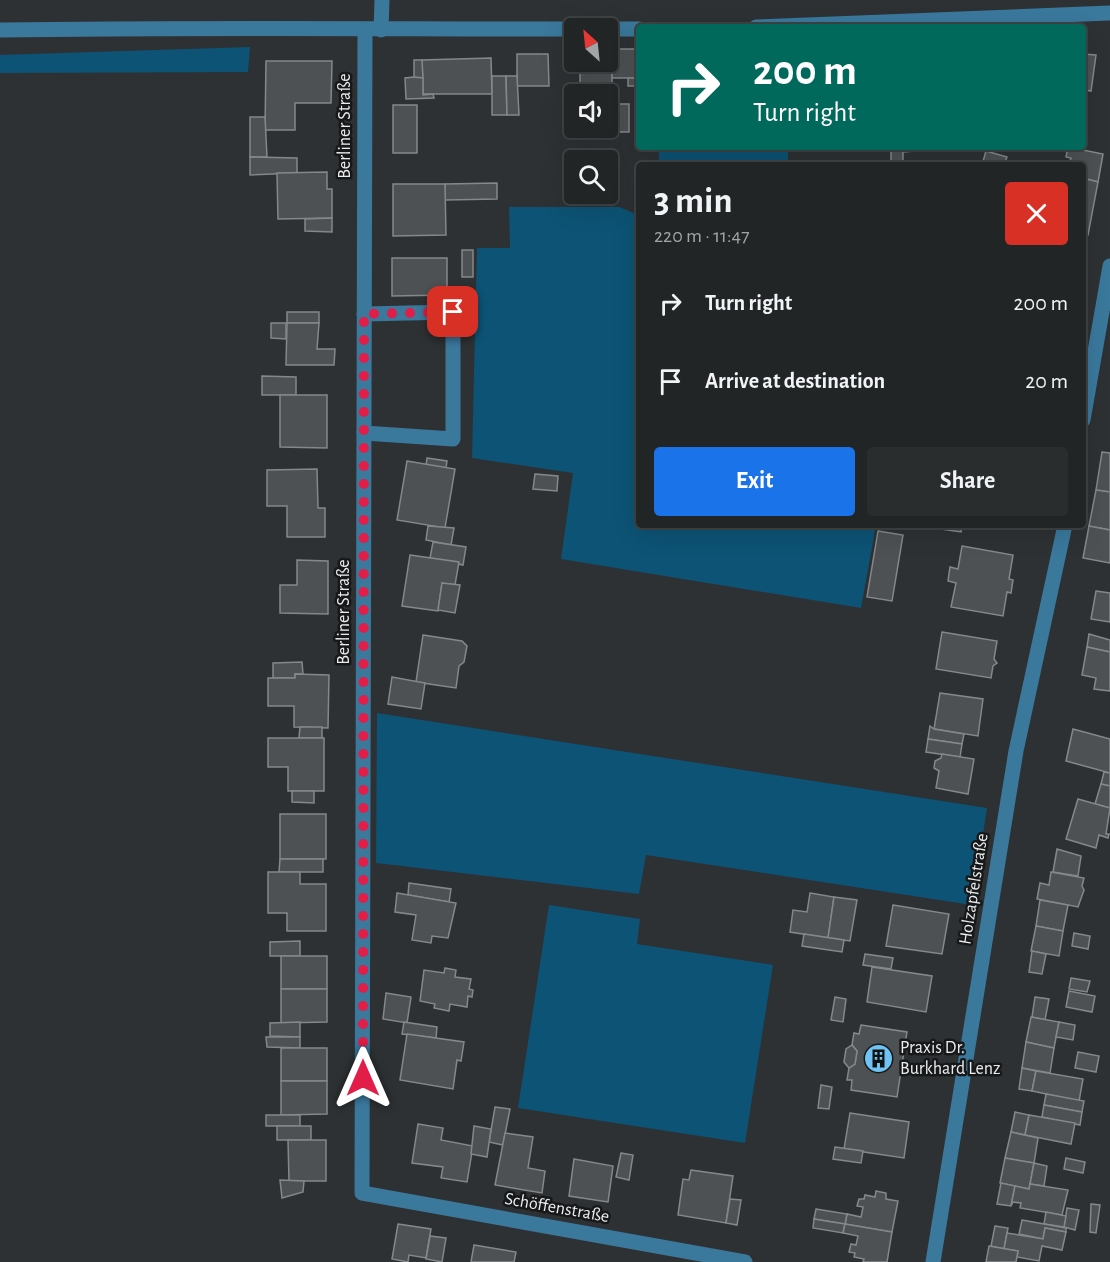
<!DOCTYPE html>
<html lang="en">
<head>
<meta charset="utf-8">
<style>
  :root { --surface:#222526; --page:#2a2d2e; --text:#f1f3f6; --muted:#a2a5a7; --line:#3f4243; --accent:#1a73e8 }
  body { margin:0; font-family:"Alegreya Sans",sans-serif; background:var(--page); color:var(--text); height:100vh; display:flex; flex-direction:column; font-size:22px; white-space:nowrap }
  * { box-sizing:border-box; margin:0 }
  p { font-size:20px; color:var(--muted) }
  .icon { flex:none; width:33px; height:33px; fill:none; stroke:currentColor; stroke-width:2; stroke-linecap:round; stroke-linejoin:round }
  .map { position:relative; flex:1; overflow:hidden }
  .side { position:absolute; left:636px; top:162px; width:450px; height:366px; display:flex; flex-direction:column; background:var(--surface); border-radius:6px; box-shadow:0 6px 24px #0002,0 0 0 2px var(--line) }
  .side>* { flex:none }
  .hud { position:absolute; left:636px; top:24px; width:450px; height:126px; border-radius:6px; box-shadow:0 6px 24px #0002,0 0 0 2px var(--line); background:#00695c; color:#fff; overflow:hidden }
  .needle { width:39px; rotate:333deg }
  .buttons { position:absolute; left:564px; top:18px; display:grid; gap:12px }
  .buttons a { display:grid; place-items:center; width:54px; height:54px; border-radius:6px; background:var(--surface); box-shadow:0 6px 24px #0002,0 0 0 2px var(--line); font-size:30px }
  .pin { position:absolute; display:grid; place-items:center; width:51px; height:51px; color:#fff; margin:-26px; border-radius:12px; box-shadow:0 3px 9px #0006 }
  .me { position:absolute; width:66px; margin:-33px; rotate:0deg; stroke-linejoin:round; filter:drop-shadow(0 0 4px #0008) }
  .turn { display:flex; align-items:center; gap:21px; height:126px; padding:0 18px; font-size:27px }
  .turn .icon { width:78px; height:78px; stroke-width:2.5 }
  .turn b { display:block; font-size:42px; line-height:51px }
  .round { display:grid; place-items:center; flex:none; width:63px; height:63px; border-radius:6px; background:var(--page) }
  .head { display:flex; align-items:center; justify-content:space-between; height:102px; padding:0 18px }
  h1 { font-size:36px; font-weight:600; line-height:45px }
  .action { display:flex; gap:12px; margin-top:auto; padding:12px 18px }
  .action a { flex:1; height:69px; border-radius:6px; background:var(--accent); color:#fff; font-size:24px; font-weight:600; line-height:69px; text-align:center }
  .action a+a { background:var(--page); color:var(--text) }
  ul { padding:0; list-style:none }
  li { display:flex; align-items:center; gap:18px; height:78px; padding:0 18px }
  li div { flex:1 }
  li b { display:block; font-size:22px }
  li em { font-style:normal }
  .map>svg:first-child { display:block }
</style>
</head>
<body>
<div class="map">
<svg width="1110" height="1262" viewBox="0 0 1110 1262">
  <rect width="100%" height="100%" fill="#2e3133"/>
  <g fill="#0d5375">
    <polygon points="250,47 248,72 0,73 0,55"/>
    <rect x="659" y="147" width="129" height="18"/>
    <polygon points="509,207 619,207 639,215 639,525 876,525 861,608 561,559 573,473 472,458 477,248 510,248"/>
    <polygon points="377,713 987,808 972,905 646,855 639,894 376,863"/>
    <polygon points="549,905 640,919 637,944 773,965 745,1143 518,1108"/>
  </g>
  <g fill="#4e5153" stroke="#85888a" stroke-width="1.5">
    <polygon points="608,49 612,49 612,91 580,92 580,62 608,62"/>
    <rect x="612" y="49" width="27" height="29"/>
    <polygon points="517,54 548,54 549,86 517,86"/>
    <polygon points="1083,54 1096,55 1091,91 1086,90 1083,104"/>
    <polygon points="491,58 492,94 423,94 422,60"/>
    <polygon points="414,60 422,60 423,78 414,78"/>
    <polygon points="266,61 332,61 331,103 295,103 295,130 265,130"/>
    <polygon points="492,76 506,76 507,115 492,115"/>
    <polygon points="506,76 517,76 519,115 507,115"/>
    <polygon points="414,77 423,78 423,95 433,94 434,98 406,99 405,78"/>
    <rect x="628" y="78" width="11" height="8"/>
    <polygon points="563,99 574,99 574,121 564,121"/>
    <polygon points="608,99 613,99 612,122 608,122"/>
    <polygon points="629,104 629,132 612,132 612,104"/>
    <rect x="393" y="105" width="24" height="48"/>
    <polygon points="250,117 265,117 267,157 250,157"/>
    <polygon points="891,147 914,147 914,151 903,152 903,163 891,163"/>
    <polygon points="1068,147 1103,154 1098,182 1083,178 1083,165 1064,165 1069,164 1071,158 1066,157"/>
    <polygon points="986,151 1007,157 1004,165 982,165"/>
    <polygon points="250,157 297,158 297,173 250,175"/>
    <polygon points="327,172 327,189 332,189 332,218 278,219 277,173"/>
    <polygon points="1083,178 1098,182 1088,235 1083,234"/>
    <polygon points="497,183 497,199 445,200 445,184"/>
    <polygon points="393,184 445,184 446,235 393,236"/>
    <polygon points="332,218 332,232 305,231 305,219"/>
    <rect x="462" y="250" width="11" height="27"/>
    <polygon points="392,258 447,258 447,295 392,296"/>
    <rect x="287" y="312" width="32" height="11"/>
    <polygon points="271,323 286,323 286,339 271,338"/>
    <polygon points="287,323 319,323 317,349 335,349 334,365 286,365"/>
    <polygon points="262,376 296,377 296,395 262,395"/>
    <polygon points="280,395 327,395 327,448 280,447"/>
    <polygon points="1102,452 1110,453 1110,492 1096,490"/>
    <polygon points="427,458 447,461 446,468 426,465"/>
    <polygon points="407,461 455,469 445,528 397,520"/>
    <polygon points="317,469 318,508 325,508 325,537 287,537 287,506 267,506 267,470"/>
    <polygon points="535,474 558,476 557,491 533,489"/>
    <polygon points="1096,490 1110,492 1110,530 1089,526"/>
    <polygon points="913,525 962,525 961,532"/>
    <polygon points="428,526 454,528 451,545 426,540"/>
    <polygon points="1089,526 1110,530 1110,563 1083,558"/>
    <polygon points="878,531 903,535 892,601 867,597"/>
    <polygon points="433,542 466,547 463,565 430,558"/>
    <polygon points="962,546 1013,555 1009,579 1013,580 1011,593 1007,592 1003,616 951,607 956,583 948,581 950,567 958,569"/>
    <polygon points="410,555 459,562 455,585 442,583 438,611 402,606"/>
    <polygon points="297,560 328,561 328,614 280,613 280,585 297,585"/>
    <polygon points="442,583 460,585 455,613 438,610"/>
    <polygon points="1096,591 1110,593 1110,622 1091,619"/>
    <polygon points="942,632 997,641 994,659 997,663 993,666 991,678 936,669"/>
    <polygon points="1089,634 1110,640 1110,652 1087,647"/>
    <polygon points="423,635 462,641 467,646 464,662 459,666 456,688 416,682"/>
    <polygon points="1087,647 1110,652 1110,691 1094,689 1096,678 1082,675"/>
    <polygon points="302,662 303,674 295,674 295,678 273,678 273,663"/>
    <polygon points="295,674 329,675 328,728 294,727 294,706 268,706 268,678 295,678"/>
    <polygon points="392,677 425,683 421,709 388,704"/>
    <polygon points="940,693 983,699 978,736 934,729"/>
    <polygon points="930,726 934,729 964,734 962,744 928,739"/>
    <polygon points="300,727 322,727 322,738 299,738"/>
    <polygon points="1073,729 1110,739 1110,773 1066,761"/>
    <polygon points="268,738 324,738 324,791 288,791 288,767 268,767"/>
    <polygon points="928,739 962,744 960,757 926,752"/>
    <polygon points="942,754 974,759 968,794 936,788 939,771 934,768 935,761 941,758"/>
    <polygon points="1104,772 1110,773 1110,786 1101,784"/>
    <polygon points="1101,784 1110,786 1110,808 1095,804"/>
    <polygon points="292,791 314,791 314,803 292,802"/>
    <polygon points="1078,799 1110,808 1106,834 1109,834 1108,838 1099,835 1096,848 1066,839"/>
    <rect x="280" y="814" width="46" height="45"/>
    <polygon points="1057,849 1081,856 1078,876 1053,872"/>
    <polygon points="280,859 323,859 323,872 279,872"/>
    <polygon points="268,872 300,872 300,884 326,884 326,931 287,931 287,913 268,913"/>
    <polygon points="1051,872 1084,878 1082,886 1084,890 1078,907 1037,899 1040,883 1049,885"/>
    <polygon points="409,883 451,889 449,902 408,895"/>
    <polygon points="397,893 456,903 448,938 432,936 431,943 412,940 416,915 395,912"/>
    <polygon points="810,893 834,897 828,938 790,932 793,910 807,912"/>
    <polygon points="834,897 857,900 850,941 828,938"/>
    <polygon points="1040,900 1068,905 1063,931 1036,926"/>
    <polygon points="893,905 949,914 942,954 886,946"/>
    <polygon points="1036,926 1063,931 1059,956 1031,951"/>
    <polygon points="1074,933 1090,936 1088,949 1072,946"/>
    <polygon points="804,934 844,940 842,952 802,946"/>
    <polygon points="300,941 300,956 270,956 270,942"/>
    <polygon points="1032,951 1046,954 1042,974 1029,972"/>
    <polygon points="865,954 893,958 891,969 863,965"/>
    <rect x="281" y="956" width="46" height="33"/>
    <polygon points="872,967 932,976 926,1012 867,1002"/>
    <polygon points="445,968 456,970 455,977 471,979 469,989 473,990 472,997 468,996 467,1007 450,1004 449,1011 434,1008 435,1004 420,1001 424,970 444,973"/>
    <polygon points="1071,978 1090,981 1087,992 1069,989"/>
    <polygon points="281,989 327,989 327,1022 281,1023"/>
    <polygon points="1069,991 1095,996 1092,1012 1066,1007"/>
    <polygon points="386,993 411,997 407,1023 383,1019"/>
    <polygon points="835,997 846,999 843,1022 831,1020"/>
    <polygon points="1035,997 1049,999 1045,1020 1032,1017"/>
    <polygon points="1031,1017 1059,1022 1054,1048 1026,1042"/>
    <polygon points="300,1022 300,1037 270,1036 270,1023"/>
    <polygon points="404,1022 437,1027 436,1038 402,1034"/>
    <polygon points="1059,1022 1075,1025 1073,1040 1056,1037"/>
    <polygon points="861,1025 907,1032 897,1097 851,1090 852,1080 847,1080 849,1068 855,1064 857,1051 852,1045 854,1033 859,1034"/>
    <polygon points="407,1034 464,1042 461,1061 457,1060 453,1089 400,1080"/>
    <polygon points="266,1037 300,1037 300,1048 267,1047"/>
    <polygon points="1026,1042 1054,1048 1050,1073 1022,1068"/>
    <polygon points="852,1045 857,1051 855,1064 849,1068 844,1062 846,1049"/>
    <rect x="281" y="1048" width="46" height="33"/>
    <polygon points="1078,1052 1099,1056 1096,1072 1075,1068"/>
    <polygon points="1022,1068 1036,1071 1032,1091 1019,1089"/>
    <polygon points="1036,1071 1083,1079 1079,1101 1032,1091"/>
    <polygon points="281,1081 327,1081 327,1114 281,1115"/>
    <polygon points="821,1085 832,1087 829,1109 818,1108"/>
    <polygon points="1046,1094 1084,1101 1082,1112 1044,1105"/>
    <polygon points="1044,1105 1082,1112 1080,1125 1042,1117"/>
    <polygon points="495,1107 510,1109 503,1145 489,1142"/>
    <polygon points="1015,1112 1029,1115 1025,1135 1011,1132"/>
    <polygon points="850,1113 909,1122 904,1158 844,1149"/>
    <rect x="266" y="1115" width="34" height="11"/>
    <polygon points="1029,1115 1075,1123 1071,1144 1025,1135"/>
    <polygon points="418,1124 443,1128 441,1140 473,1146 467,1182 441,1178 443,1167 412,1163"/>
    <rect x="277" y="1126" width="34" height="14"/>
    <polygon points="474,1126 491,1129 487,1157 471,1154"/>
    <polygon points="1011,1132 1038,1138 1034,1163 1005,1158"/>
    <polygon points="505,1133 533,1137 528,1168 545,1171 542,1193 495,1185"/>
    <polygon points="288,1140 326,1140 326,1181 289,1181"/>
    <polygon points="835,1147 863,1151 861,1163 833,1159"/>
    <polygon points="621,1153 633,1155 629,1180 616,1177"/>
    <polygon points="1005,1158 1034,1163 1029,1189 1000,1183"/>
    <polygon points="1066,1158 1085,1162 1083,1173 1064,1169"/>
    <polygon points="574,1159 613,1166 608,1202 569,1196"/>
    <polygon points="1034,1163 1047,1166 1044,1186 1030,1184"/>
    <polygon points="691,1170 733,1176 726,1223 678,1215 683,1179 689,1180"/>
    <polygon points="280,1180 304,1181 303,1192 282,1198"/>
    <polygon points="1001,1183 1015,1186 1011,1206 997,1204"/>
    <polygon points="1030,1184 1068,1190 1062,1215 1020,1208 1021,1203 1013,1202 1011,1206 1015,1186 1029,1189"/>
    <polygon points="876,1191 886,1193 886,1199 898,1201 892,1232 845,1224 847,1214 861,1217 863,1207 857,1206 859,1199 864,1199 865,1195 875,1197"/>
    <polygon points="730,1199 741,1200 737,1225 726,1223"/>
    <polygon points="1091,1204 1100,1205 1096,1233 1090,1232"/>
    <polygon points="1067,1208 1079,1210 1075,1230 1064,1227"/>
    <polygon points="816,1209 847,1214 845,1224 814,1219"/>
    <polygon points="1046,1212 1066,1216 1064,1227 1044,1224"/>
    <polygon points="814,1219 845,1224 843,1233 813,1228"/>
    <polygon points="1022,1220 1066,1228 1066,1232 1045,1228 1043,1239 1019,1234"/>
    <polygon points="398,1224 431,1229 426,1258 409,1255 408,1262 392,1259"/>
    <polygon points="845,1224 892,1232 887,1262 863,1262 864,1259 854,1257 855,1253 849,1252 851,1244 856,1245 858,1236 843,1233"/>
    <polygon points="995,1226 1008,1228 1004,1249 991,1246"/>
    <polygon points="1045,1228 1066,1232 1062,1250 1042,1246 1039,1261 1017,1257 1018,1251 1004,1249 1007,1233 1043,1239"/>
    <polygon points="430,1236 446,1238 442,1262 426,1259"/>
    <polygon points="474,1245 516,1252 514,1262 471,1262"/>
    <polygon points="989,1246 1018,1251 1016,1262 986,1262"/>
  </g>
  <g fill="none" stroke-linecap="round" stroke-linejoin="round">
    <g stroke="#3a789c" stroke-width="15">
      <polyline points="756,27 1110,13"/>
      <polyline points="608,29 639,29"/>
      <path d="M0 30C192 27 383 29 574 29"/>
      <polyline points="365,30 362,1193 745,1262"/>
      <polyline points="381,30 382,0"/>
      <polyline points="1083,420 1110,266"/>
      <polyline points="364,433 453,439 453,312 364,314"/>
      <polyline points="933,1262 1016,751 1065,525"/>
    </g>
  </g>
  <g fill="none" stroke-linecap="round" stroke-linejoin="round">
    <polyline stroke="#e11d48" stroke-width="10" stroke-dasharray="0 18" points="363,1078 364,314 453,312"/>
  </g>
  <defs>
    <symbol id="building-disc" viewBox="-11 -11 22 22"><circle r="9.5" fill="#6fc2f4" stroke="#171819"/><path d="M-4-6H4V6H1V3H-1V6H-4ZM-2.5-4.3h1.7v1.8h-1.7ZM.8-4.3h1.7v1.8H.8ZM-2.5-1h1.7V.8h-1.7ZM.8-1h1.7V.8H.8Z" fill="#111"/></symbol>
  </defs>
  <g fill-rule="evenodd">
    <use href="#building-disc" x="862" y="1042" width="33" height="33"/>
  </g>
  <g text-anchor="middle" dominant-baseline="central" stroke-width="5" stroke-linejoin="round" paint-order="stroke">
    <g font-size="18" fill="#ebecee" stroke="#171819">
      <text transform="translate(345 126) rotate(-90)">Berliner Straße</text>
      <text transform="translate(344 612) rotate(-90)">Berliner Straße</text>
      <text transform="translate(974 889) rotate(-81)">Holzapfelstraße</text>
      <text transform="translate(557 1208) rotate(10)">Schöffenstraße</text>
    </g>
    <g font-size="18" fill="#ebecee" stroke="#171819" text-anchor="start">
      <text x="900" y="1048">Praxis Dr.<tspan x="900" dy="21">Burkhard Lenz</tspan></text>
    </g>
  </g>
</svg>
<div class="buttons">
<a><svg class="needle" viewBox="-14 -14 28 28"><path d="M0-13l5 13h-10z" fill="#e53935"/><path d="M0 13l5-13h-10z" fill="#a2a5a7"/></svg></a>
<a><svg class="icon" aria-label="sound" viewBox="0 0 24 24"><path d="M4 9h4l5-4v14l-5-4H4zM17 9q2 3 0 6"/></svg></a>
<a><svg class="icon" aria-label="search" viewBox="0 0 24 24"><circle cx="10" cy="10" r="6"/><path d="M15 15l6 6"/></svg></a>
</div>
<div class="pin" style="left:453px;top:312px;background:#d93025"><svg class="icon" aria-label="arrive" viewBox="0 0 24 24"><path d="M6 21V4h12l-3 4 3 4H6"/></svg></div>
<svg class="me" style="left:363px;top:1078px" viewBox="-20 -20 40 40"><path d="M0-17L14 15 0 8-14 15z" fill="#e11d48" stroke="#fff" stroke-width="4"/></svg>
<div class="hud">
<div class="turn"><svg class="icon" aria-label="right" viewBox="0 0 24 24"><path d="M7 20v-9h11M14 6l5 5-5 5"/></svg><div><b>200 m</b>Turn right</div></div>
</div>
<section class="side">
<div class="head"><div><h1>3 min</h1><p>220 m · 11:47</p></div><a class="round" style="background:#d93025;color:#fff"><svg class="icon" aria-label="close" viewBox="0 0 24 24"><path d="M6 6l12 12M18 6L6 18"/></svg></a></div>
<ul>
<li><svg class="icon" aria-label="right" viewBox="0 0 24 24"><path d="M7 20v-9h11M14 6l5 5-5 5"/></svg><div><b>Turn right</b></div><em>200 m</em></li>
<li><svg class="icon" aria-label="arrive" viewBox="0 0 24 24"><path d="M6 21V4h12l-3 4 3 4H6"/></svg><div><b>Arrive at destination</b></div><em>20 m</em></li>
</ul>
<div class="action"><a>Exit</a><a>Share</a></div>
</section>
</div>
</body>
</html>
